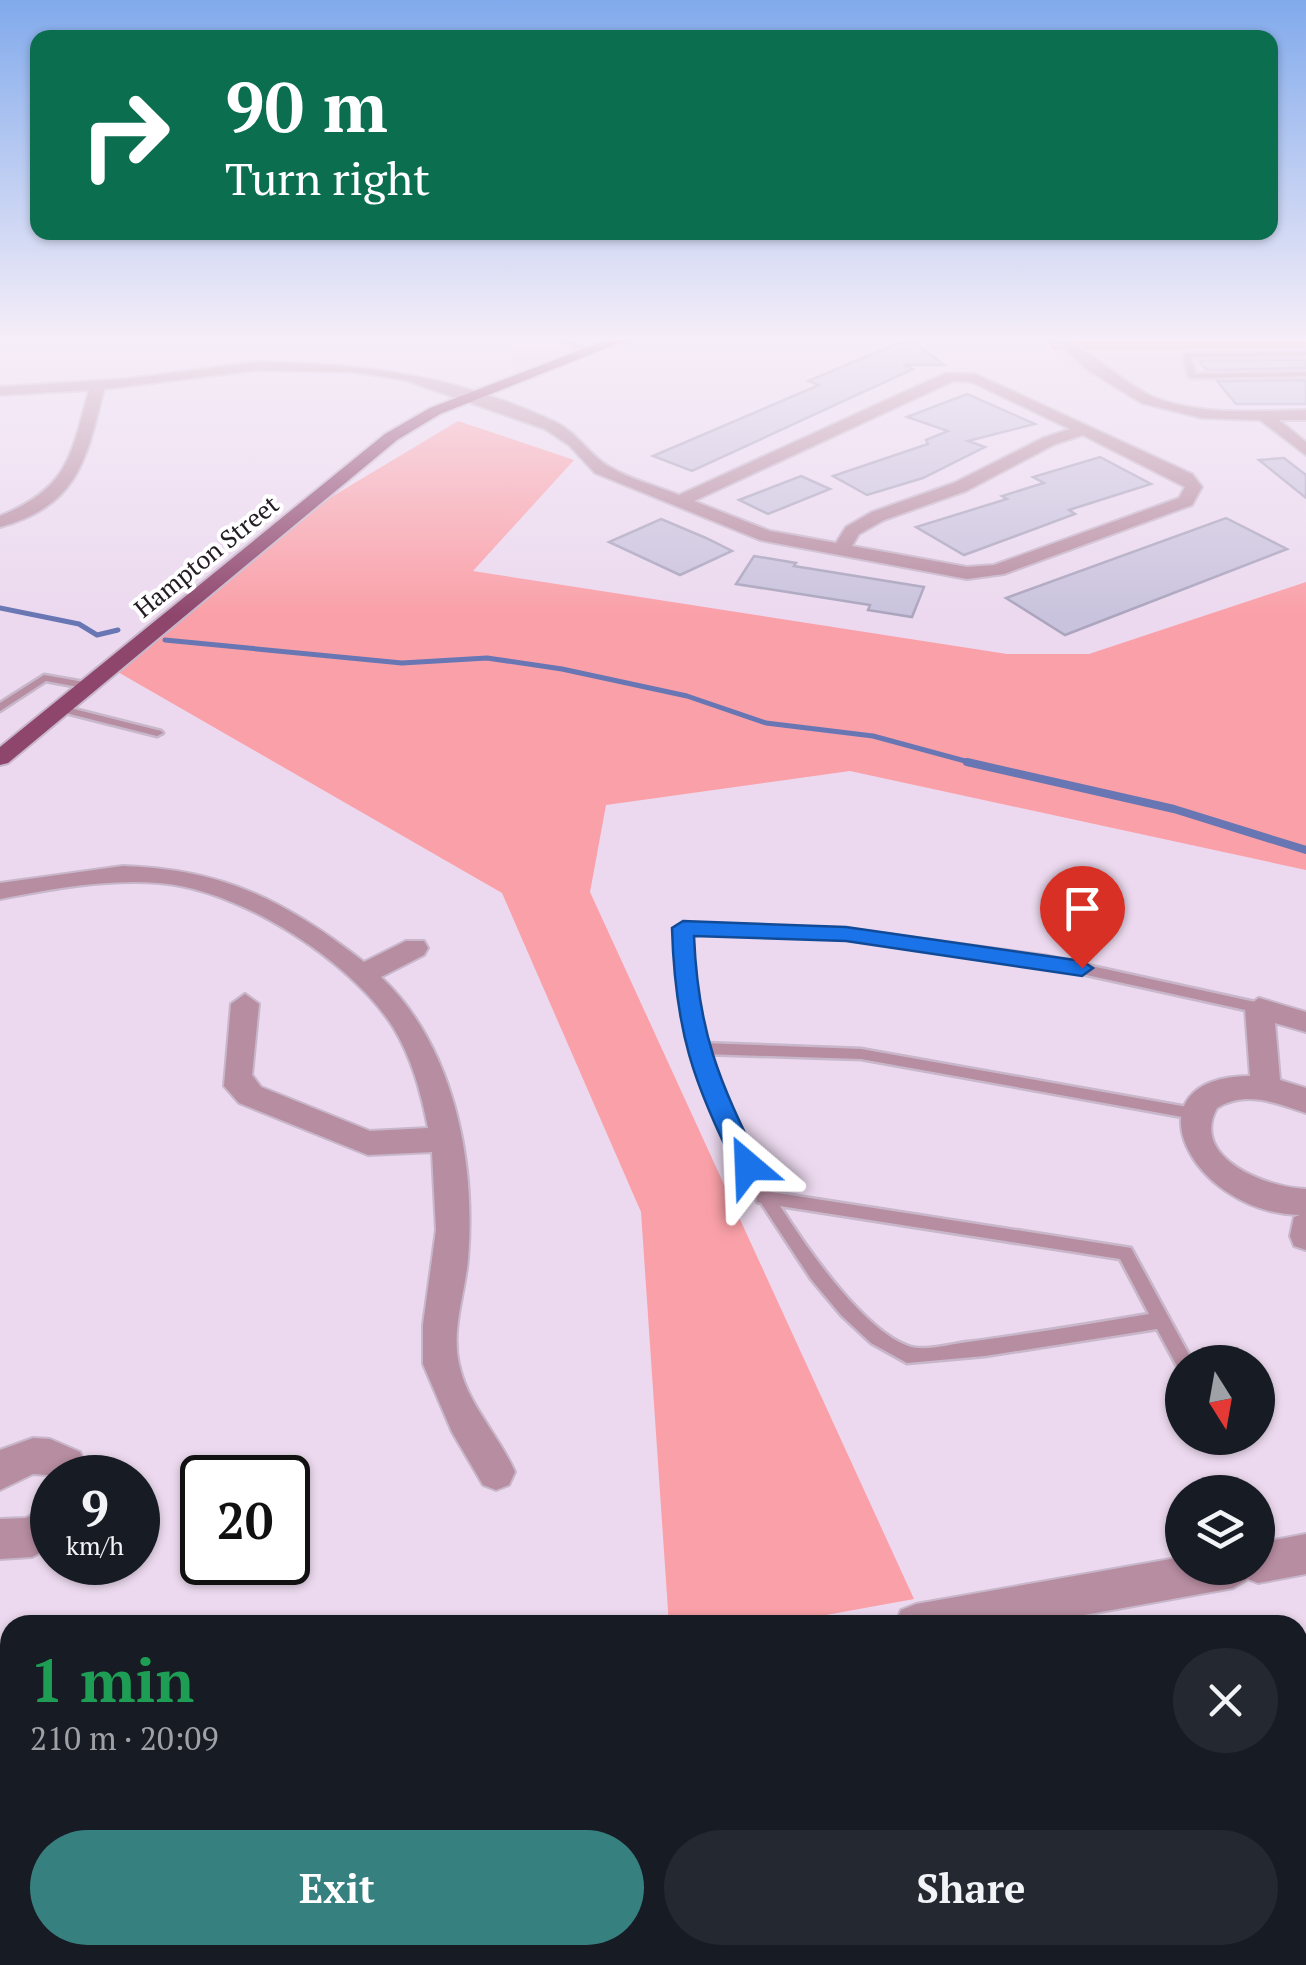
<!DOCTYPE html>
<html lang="en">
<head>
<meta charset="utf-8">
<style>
  :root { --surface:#171b24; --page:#242831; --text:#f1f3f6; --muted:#9ea1a6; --accent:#378080 }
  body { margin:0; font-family:"PT Serif",serif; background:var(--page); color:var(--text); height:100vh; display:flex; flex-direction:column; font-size:38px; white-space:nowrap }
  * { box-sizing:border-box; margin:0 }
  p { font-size:32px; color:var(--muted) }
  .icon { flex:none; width:55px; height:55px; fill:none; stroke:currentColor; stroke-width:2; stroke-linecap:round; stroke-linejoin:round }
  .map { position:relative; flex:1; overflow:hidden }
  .panel { position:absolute; left:0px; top:1615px; width:1308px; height:350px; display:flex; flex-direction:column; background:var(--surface); border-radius:30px 30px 0 0; box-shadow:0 2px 8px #0004 }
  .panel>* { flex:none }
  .guide { position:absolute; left:30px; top:30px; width:1248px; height:210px; border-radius:20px; box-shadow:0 2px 8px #0004; background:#0b6e4f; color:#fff; overflow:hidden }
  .needle { width:65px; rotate:169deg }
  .fabs { position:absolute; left:1165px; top:1345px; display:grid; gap:20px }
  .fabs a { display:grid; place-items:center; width:110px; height:110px; border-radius:50%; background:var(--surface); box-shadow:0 2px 8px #0004; font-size:50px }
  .speed { position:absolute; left:30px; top:1455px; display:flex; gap:20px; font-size:50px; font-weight:700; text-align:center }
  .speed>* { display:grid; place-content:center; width:130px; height:130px; border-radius:50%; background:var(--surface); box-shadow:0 2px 8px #0004; line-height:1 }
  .speed small { font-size:25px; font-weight:400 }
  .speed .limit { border:5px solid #111; border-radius:15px; background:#fff; color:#111 }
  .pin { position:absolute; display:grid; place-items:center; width:85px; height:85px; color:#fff; margin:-102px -42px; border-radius:50% 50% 50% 0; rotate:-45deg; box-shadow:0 0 10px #0007 }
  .pin .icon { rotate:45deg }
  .me { position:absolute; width:110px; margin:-55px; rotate:334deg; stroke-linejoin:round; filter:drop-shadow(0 0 8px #0008) }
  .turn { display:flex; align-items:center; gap:35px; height:210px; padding:0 30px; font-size:45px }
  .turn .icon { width:130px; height:130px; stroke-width:2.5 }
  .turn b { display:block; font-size:70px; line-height:85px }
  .round { display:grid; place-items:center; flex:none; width:105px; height:105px; border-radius:52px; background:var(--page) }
  .headline { display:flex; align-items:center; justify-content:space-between; height:170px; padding:0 30px }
  h1 { font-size:60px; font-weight:800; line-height:75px; color:#1e9e55 }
  .action { display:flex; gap:20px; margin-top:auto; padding:20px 30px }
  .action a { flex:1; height:115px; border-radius:60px; background:var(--accent); color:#fff; font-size:40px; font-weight:800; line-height:115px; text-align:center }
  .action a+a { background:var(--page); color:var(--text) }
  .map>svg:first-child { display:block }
</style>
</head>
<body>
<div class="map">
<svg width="1306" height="1965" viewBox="0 0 1306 1965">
  <rect width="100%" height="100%" fill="#ecd9ef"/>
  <g fill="#e7ceea">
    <polygon points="505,340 602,340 605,347 518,379"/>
    <polygon points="1306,348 1306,382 1082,383 1054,351"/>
  </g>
  <g fill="#faa0a8">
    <polygon points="1045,340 1306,340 1306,348 1054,351"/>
    <polygon points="458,421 574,460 473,571 1007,654 1089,654 1306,582 1306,870 850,771 606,805 590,892 914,1599 771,1625 669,1625 641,1212 502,893 104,664 278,529"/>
  </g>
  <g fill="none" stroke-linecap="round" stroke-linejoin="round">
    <g stroke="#6876b3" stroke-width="5">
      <polyline points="0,608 79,624 97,635 118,630"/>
      <polyline points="165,640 402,663 487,658 562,669 687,696 766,723 873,736 976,764"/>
    </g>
    <polyline stroke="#6876b3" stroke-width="8" points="967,762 1174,809 1306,850"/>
  </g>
  <g fill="#cac3dd" stroke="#aba5be" stroke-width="2.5">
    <polygon points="913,342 944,365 903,365 913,369 692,471 653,456 819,385 808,381 839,368 896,344"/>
    <polygon points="1306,360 1306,368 1207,370 1199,361"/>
    <polygon points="1306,380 1306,404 1236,404 1217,381"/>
    <polygon points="967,394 1035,424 968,441 985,447 923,478 867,495 833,476 928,444 926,440 948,431 907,417"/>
    <polygon points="1100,457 1151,484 1069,510 1075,514 964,555 916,527 1007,499 1002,496 1044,483 1033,477"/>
    <polygon points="1284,458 1306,475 1306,498 1259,460"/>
    <polygon points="801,476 830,489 768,514 739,500"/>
    <polygon points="1226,518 1287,549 1065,635 1006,598"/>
    <polygon points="661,519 706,538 732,551 680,575 609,542"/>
    <polygon points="754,556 796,563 794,566 924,587 912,617 868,610 870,605 736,584"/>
  </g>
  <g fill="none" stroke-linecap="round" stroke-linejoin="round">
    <defs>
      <g id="service">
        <polygon points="555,340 565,340 594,351 588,352"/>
        <polygon points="624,340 638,340 603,348 600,346"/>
        <polygon points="1306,352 1306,356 1191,357 1195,374 1306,372 1306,376 1192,378 1188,376 1183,355 1187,353"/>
        <polygon points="44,675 84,682 89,685 84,688 46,681 0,711 0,703"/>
        <polygon points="58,705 161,731 163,733 157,736 54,710 54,706"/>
        <path d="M683 924 846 929 1046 956 1264 1004 1266 1008 1259 1013 1046 966 846 939 690 933 693 985 702 1043 861 1049 1204 1110 1207 1114 1204 1118 1199 1120 861 1059 704 1054 726 1110 771 1192 1131 1248 1193 1362H1182V1370L1178 1368 1157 1329 985 1356 907 1363 871 1343 841 1315 811 1279 761 1203 757 1202 756 1195C732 1152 706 1108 692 1060 679 1018 677 972 676 928ZM780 1206 1120 1259 1149 1314C1089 1324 1029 1334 968 1342 951 1344 924 1352 908 1346 862 1329 806 1247 780 1206Z"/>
        <polygon points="1216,1438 1234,1438 1236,1442 1234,1448 1227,1451 1220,1448"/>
      </g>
      <g id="minor">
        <path d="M1055 340C1083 340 1122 384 1153 397 1200 416 1256 411 1306 410V420H1279L1306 442V455L1260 420 1202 418 1142 403 1088 370Z"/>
        <path d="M257 362C366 364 454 375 555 422 577 432 588 454 608 466 628 479 657 486 679 495L946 373 975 374 1192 474 1202 487 1192 505 1004 574 967 579 760 540 595 473 569 445 545 429 405 380 353 372 257 370 104 389C86 460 79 505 0 527V516C69 488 71 456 89 390L0 395V387L126 379ZM953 381 972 382 1070 429 1043 438 954 483 872 512 846 527 836 543 770 531 694 501ZM1083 435 1185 487 1179 498 994 565 967 567 852 546 859 534 884 520 966 491 1055 444Z"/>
        <path d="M123 866C223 869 286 901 364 962L406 941H424L428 948 424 955 381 977C454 1046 476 1161 468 1259 465 1294 451 1329 459 1364 467 1404 499 1435 515 1472L509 1485 496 1490 483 1485 452 1432 423 1364V1325L436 1230 432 1152 368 1155 239 1103 224 1086 231 1004 245 994 259 1004 252 1075 261 1087 370 1131 428 1128C421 1093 412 1058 393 1027 350 960 239 889 159 883 105 879 52 889 0 899V883Z"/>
        <path d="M1259 998 1306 1012V1032L1275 1023 1280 1080 1306 1088V1113C1276 1103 1246 1090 1217 1108 1189 1159 1269 1188 1306 1189V1250L1294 1246 1290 1236 1294 1217 1300 1215C1190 1213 1123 1077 1250 1076L1245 1008Z"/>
        <polygon points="50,1439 80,1452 91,1478 33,1474 0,1490 0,1450 33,1438"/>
        <polygon points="52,1504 52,1546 32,1557 0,1559 0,1519 26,1518"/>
        <polygon points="1306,1760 1306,1810 1298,1813 1298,1763"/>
        <polygon points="1298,1873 1306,1876 1306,1939 1298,1935"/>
        <polygon points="456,1955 504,1955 505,1965 457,1965"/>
        <polygon points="1181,1955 1229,1955 1233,1965 1185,1965"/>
      </g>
      <g id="tertiary">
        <polygon points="1306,1534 1306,1574 1258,1583 1248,1579 1233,1588 1029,1625 895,1625 901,1610 916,1604 1182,1557 1182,1568 1258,1568 1258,1543"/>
        <polygon points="10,1772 10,1816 0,1818 0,1774"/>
      </g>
      <polygon id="primary" points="607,340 626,340 440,414 397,440 8,763 0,765 0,747 385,434 430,408"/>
    </defs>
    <use href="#service" stroke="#c8b7ca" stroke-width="5"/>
    <use href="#minor" stroke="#c8b7ca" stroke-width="4"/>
    <use href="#tertiary" stroke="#c8b7ca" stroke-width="4"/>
    <use href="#primary" stroke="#c8b7ca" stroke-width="4"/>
    <use href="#service" fill="#b78da1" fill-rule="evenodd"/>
    <use href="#minor" fill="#b78da1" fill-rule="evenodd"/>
    <use href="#tertiary" fill="#b78da1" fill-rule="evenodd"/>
    <use href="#primary" fill="#8e466d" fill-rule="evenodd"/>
  </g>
  <linearGradient id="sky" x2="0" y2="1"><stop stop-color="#81aaec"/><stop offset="0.55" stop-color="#f6eef8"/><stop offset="1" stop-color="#f6eef8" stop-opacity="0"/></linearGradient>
  <rect width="1306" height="615" fill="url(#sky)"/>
  <path fill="#1a73e8" stroke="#114b97" stroke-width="2.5" d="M683 921 846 927 1082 961 1093 968 1082 976 846 941 694 936C698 1033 719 1081 761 1166L748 1177 739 1174C693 1084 675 1030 672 928Z"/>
  <g text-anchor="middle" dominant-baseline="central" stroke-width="8" stroke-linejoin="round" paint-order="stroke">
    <g font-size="25" fill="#231c23" stroke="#fff">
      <text transform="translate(206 556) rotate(-39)">Hampton Street</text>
    </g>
  </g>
</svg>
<div class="fabs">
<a><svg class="needle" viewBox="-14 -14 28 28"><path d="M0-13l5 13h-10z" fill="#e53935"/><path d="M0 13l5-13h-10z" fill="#9ea1a6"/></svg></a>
<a><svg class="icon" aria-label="layers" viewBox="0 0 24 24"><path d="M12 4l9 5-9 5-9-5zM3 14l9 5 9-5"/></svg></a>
</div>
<div class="speed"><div>9<small>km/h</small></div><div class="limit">20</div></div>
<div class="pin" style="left:1082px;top:968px;background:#d93025"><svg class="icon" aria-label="arrive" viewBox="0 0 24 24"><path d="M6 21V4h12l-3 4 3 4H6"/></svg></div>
<svg class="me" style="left:748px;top:1166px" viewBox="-20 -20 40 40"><path d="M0-17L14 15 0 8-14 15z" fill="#1a73e8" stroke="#fff" stroke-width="4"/></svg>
<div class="guide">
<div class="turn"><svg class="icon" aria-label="right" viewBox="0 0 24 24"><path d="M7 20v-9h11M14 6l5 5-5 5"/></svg><div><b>90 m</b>Turn right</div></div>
</div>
<section class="panel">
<div class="headline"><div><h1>1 min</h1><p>210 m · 20:09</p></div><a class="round"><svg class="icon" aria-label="close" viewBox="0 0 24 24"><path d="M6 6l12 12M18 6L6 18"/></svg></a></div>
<div class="action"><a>Exit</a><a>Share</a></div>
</section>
</div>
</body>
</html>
